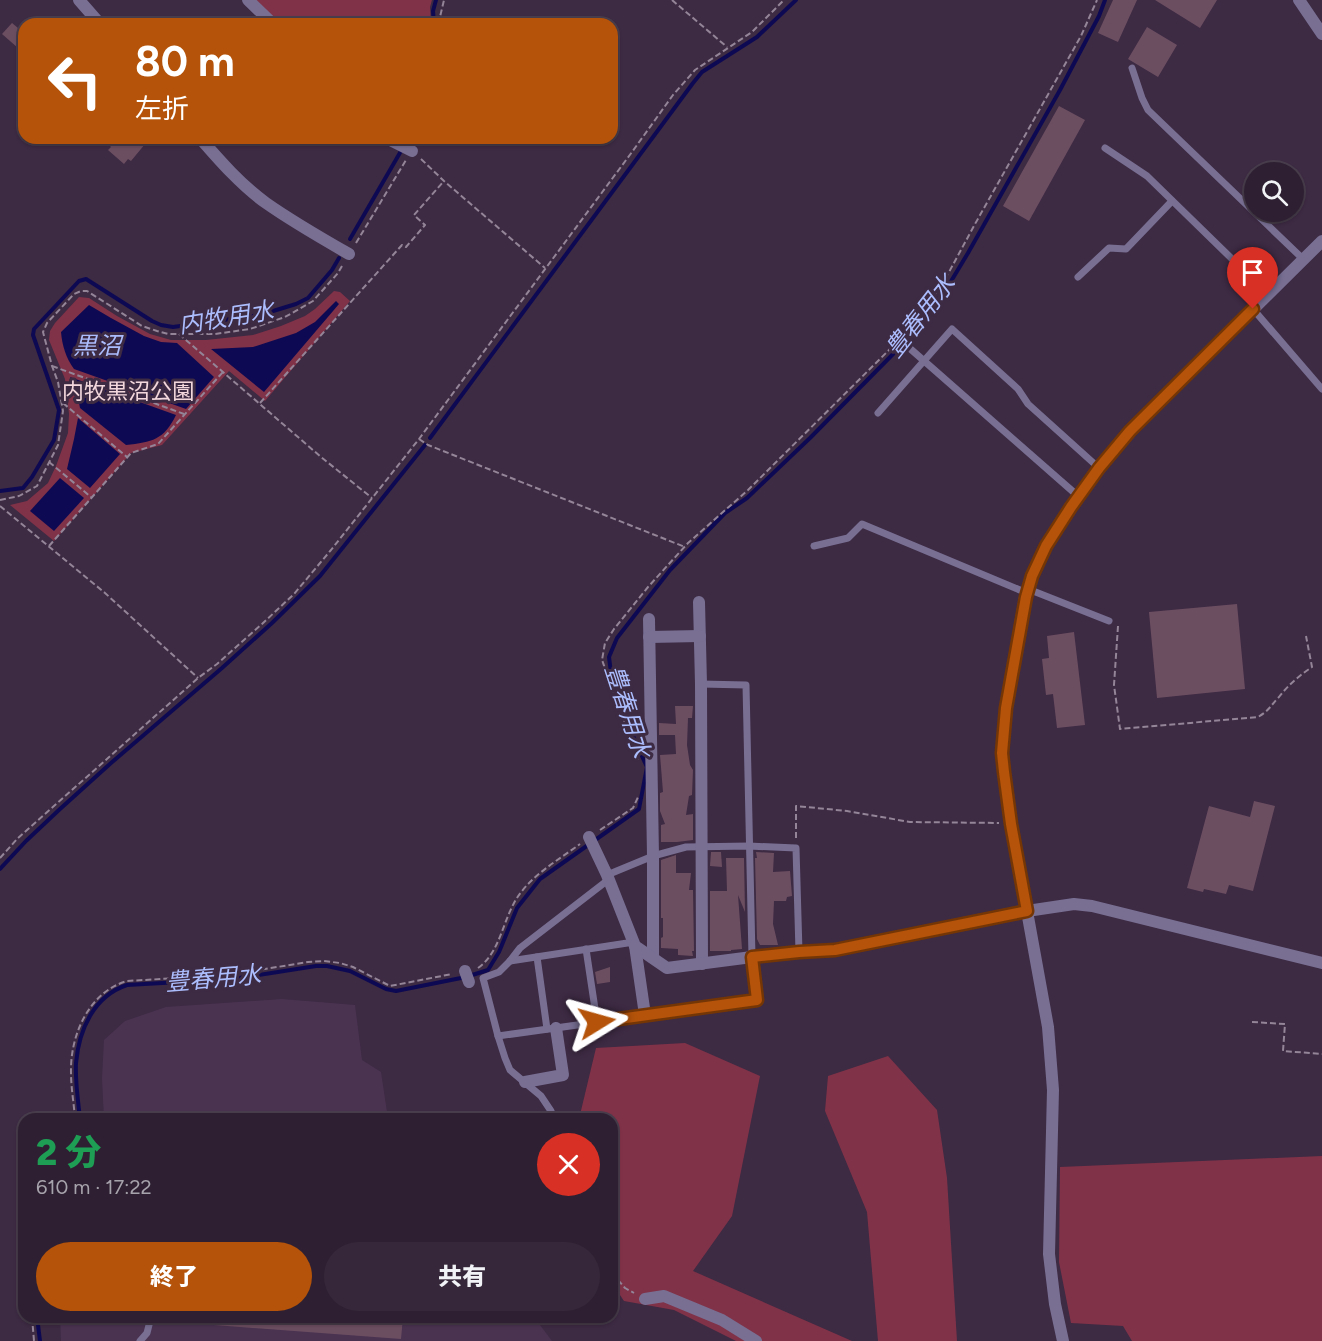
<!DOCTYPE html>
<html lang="ja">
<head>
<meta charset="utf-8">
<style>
  :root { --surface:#2e2032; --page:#36283a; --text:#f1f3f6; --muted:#a7a3ac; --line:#493e4d; --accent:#b45309 }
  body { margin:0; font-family:Figtree,"Noto Sans JP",sans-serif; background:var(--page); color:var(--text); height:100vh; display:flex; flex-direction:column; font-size:22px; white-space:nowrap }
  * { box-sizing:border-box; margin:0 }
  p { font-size:20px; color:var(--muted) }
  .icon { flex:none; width:33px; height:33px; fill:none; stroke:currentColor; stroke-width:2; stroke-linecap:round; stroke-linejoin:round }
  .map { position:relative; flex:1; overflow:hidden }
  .panel { position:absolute; left:18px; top:1113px; width:600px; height:210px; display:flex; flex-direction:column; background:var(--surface); border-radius:18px; box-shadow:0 2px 4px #0004,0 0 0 2px var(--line) }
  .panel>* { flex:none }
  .hud { position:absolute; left:18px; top:18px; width:600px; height:126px; border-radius:18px; box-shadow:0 2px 4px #0004,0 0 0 2px var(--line); background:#b45309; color:#fff; overflow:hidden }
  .fabs { position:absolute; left:1244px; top:162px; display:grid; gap:12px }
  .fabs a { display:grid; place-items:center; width:60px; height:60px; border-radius:50%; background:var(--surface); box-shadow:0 2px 4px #0004,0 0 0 2px var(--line); font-size:30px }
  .pin { position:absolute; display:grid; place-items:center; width:51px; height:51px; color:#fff; margin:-62px -26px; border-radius:50% 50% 50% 0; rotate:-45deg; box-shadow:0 0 6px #0007 }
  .pin .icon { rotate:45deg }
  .me { position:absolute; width:66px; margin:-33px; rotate:82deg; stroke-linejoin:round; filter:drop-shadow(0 0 4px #0008) }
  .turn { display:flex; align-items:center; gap:21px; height:126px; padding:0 18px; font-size:27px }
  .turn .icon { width:78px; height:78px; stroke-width:2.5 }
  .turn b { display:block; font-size:42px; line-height:51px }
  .round { display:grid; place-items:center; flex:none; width:63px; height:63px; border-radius:32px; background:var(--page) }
  .headline { display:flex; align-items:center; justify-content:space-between; height:102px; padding:0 18px }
  h1 { font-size:36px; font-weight:800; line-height:45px; color:#1e9e55 }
  .primary-button { display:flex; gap:12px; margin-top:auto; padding:12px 18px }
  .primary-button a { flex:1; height:69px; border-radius:36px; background:var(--accent); color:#fff; font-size:24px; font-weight:800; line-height:69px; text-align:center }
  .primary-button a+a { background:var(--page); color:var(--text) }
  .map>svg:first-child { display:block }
</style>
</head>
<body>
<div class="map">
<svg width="1322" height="1341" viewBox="0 0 1322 1341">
  <rect width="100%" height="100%" fill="#3d2a43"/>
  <g fill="#4a3351">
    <polygon points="282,999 355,1005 362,1060 381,1072 388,1119 104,1119 102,1078 104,1040 125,1021 166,1007"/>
    <polygon points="60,1317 534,1317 552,1341 61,1341"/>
  </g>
  <g fill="#803248">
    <polygon points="255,0 432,0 430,7 431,24 281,24"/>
    <polygon points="334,291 340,292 350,301 265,401 229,371 162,445 131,453 54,541 10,505 27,501 48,483 56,466 68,433 69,414 65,379 49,340 50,331 55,323 79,297 89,298 117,316 150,334 171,340 206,340 253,335 281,326 305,316 315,309"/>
    <polygon points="685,1043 760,1076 732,1216 693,1271 852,1341 736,1341 674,1310 624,1301 612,1283 612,1119 579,1119 596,1048"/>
    <polygon points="888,1056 937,1110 947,1178 957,1341 878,1341 867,1212 825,1111 828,1076"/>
    <polygon points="1322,1156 1322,1341 1132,1341 1123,1326 1071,1323 1059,1262 1060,1167"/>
  </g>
  <g fill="#0e0953">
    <polygon points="336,301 339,304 264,392 211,349 253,347 296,333 315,322"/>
    <path d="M89 305 111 318 144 336 161 342 177 343 214 377 186 409 74 369C66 358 62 345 61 332Z"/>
    <path d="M70 377 176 415C164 440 152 442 126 445L80 408 76 387Z"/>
    <polygon points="78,418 120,454 90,488 67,469 74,439"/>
    <polygon points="60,478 84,498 54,531 30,511"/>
  </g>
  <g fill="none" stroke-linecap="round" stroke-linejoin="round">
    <g stroke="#0e0953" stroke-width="4">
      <polyline points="434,24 433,11 436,0"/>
      <polyline points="408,140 409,138"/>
      <polyline points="350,239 401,151"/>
      <polyline points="430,438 693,83 702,72 757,37 796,0"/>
      <polyline points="0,491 23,488 32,477 54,440 59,410 33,335 34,329 79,281 86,279 152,321 161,325 173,327 260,315 296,304 308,298 332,270 339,258"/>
      <polyline points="0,869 26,841 60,809 111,763 222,668 272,623 320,576 425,445"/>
      <path d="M80 1119C78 1100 75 1081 76 1063 79 1029 94 996 127 985L233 979 316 966H327L350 971 386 989 396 991 466 977 488 970 499 952 517 908 540 879 639 809 647 767 635 741 627 712 611 673 609 657 617 638 670 570 725 513 747 498 810 438 899 348 933 306 947 288 968 253 1060 90 1099 16 1105 0"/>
      <polyline points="37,1317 40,1341"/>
    </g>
  </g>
  <g fill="#6c4e61">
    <polygon points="1113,0 1137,0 1118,42 1098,33"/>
    <polygon points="1155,0 1217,0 1200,28"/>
    <polygon points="12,23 24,33 24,41 18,48 2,34"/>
    <polygon points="1147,27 1177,45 1158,77 1128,59"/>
    <polygon points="1059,106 1085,120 1029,221 1003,206"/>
    <polygon points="112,138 150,138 131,161 128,159 124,164 108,150 111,147 107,143"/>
    <polygon points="1237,604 1245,689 1157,698 1149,612"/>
    <polygon points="1074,632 1085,725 1057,728 1053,694 1046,695 1042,659 1049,658 1047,636"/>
    <polygon points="675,706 693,706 692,718 688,718 687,745 690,765 693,770 692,795 689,796 686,815 693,814 693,840 677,842 661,842 661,825 665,824 660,811 660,793 663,792 660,755 676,754 675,735 659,735 659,723 676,724"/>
    <polygon points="1254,801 1275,806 1253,891 1229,885 1226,894 1204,889 1203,892 1187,888 1209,806 1250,817"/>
    <polygon points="711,852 721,852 722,867 710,866"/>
    <polygon points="756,852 774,853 773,872 790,871 792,896 787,897 786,901 774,901 773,924 778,945 760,945 757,939 755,858 757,858"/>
    <polygon points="676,855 676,873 691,873 689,890 693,890 694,951 692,951 693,956 678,955 678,949 661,948 661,938 663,937 663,918 661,918 661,860"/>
    <polygon points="726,858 744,858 745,912 738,895 742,949 731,950 731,951 710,951 710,891 727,891"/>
    <polygon points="610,967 610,982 597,984 595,972"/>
    <polygon points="214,1317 403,1317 401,1339 214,1325"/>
  </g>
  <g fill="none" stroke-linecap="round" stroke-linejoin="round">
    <g stroke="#948598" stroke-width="2" stroke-dasharray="6 3" stroke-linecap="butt">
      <polyline points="672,0 727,47"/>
      <polyline points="442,24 440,17 444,0"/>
      <polyline points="421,159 444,181 545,268"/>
      <polyline points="356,243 406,160"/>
      <polyline points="907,329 942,285 975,224 1081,36 1097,0"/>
      <polyline points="179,334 321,457 372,498"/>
      <polyline points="52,366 184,414"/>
      <polyline points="63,403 127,457"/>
      <polyline points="260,403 402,245 406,247 425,225 414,215 444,181"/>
      <polyline points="419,439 428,445 685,547"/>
      <polyline points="49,462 91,497"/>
      <polyline points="0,500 19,496 37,486 58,445 63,411 58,382 52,366 43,332 47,323 74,294 81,291 87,291 142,326 157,331 168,334 215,334 250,329 285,317 313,301 338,273 342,266"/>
      <polyline points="0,506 105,593 198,678"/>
      <polyline points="49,546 131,453 158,444 223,372"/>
      <path d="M1118 626 1114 685 1120 729 1258 717C1270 710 1270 706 1279 697 1288 685 1300 675 1312 667L1306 636"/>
      <polyline points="638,760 602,660 605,643 614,629 648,587 688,543 748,490 890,349"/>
      <polyline points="600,830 633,808 639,795"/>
      <polyline points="796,838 796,806 847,811 910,822 999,823"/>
      <polyline points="0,858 18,838 198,678 217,664 262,624 294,594 331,550 419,439 632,152 673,95 695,70 752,32 784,0"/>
      <path d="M478 968C499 953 502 925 514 903 528 877 557 861 580 844"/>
      <polyline points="1252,1022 1285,1024 1283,1051 1322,1054"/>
      <path d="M75 1119C74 1104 71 1088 71 1073 70 1035 89 992 127 981L228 975 308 962 324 961 340 963 353 967 390 986 452 974"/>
      <polyline points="612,1273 625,1288 634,1293"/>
      <polyline points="32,1317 34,1341"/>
    </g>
    <g stroke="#786f93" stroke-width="7">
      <polyline points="1132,68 1142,98 1148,110 1303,259"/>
      <polyline points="1105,148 1147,176 1268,294"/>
      <polyline points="1078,277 1109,248 1126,249 1172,201"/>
      <polyline points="1253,309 1322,389"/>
      <polyline points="906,345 1078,496"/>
      <polyline points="878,413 952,329 1018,389 1028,404 1099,468"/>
      <polyline points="814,546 848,538 862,524 1027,593"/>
      <polyline points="1028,589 1109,621"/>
      <polyline points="607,875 653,856 686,847 749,846 796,848 799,952"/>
      <polyline points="586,949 597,1022"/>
      <polyline points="537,957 547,1029"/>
      <polyline points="510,961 634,942"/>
      <polyline points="498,1036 757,1000 752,957 746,685 701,684"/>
      <polyline points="551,1111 541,1096 510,1070 505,1058 498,1036 483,978 499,972 510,961 520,948 608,880"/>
      <polyline points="140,1341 147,1333 151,1317"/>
    </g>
    <g stroke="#786f93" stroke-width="12">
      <polyline points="79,0 100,24"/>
      <polyline points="248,0 273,24"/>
      <polyline points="1299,0 1322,34"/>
      <path d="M200 138C220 161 241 185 266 203 293 222 321 238 349 254"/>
      <polyline points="381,138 390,140 412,151"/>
      <polyline points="899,339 906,345"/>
      <polyline points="699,602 701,684 702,964"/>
      <polyline points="649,619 653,856 653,958"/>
      <polyline points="649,637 700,636"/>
      <polyline points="589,837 607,875 635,946 667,968 752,957 799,952 835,950 1027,911"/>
      <polyline points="635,946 645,1015"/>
      <polyline points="465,971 469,982"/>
      <polyline points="525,1082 563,1075 556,1028"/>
      <polyline points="645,1299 664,1296 722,1320 756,1341"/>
    </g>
    <g stroke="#786f93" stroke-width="12">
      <polyline points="1027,911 1074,904 1092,906 1322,963"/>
      <polyline points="1063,1341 1055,1304 1049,1254 1053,1090 1048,1027 1011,823 1004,772 1002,753 1006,708 1025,597 1032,576 1046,546 1071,507 1099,468 1130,431 1322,241"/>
    </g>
  </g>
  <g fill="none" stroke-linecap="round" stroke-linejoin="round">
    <defs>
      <polyline id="route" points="597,1022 757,1000 752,957 799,952 835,950 1027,911 1011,824 1004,772 1002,753 1006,708 1026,597 1032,576 1046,546 1071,507 1099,468 1130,431 1253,309"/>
    </defs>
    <use href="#route" stroke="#753606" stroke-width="15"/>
    <use href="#route" stroke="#b45309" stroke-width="10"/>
  </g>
  <g text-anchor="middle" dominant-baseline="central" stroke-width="6" stroke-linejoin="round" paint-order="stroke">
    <g font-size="22" fill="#f2d7dc" stroke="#3d2a43">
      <text x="128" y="391">内牧黒沼公園</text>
    </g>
    <g font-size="24" font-style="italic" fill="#acbdfd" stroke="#3d2a43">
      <text transform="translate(920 316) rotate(-52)">豊春用水</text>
      <text transform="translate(226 317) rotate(-9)">内牧用水</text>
      <text x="97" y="345">黒沼</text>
      <text transform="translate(628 711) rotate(72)">豊春用水</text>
      <text transform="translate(213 978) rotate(-5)">豊春用水</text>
    </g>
  </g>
</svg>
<div class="fabs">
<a><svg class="icon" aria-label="search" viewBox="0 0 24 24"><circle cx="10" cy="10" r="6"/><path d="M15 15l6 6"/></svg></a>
</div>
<div class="pin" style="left:1253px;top:309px;background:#d93025"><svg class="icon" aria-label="arrive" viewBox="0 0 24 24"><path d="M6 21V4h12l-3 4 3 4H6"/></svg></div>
<svg class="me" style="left:597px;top:1022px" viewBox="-20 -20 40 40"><path d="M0-17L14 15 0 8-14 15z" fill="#b45309" stroke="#fff" stroke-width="4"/></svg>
<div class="hud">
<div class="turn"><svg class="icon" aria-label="left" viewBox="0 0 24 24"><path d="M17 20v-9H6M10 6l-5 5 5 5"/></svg><div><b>80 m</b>左折</div></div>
</div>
<section class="panel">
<div class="headline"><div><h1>2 分</h1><p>610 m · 17:22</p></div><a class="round" style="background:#d93025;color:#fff"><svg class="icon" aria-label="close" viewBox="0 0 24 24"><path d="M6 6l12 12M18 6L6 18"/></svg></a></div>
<div class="primary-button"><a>終了</a><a>共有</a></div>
</section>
</div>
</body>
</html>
